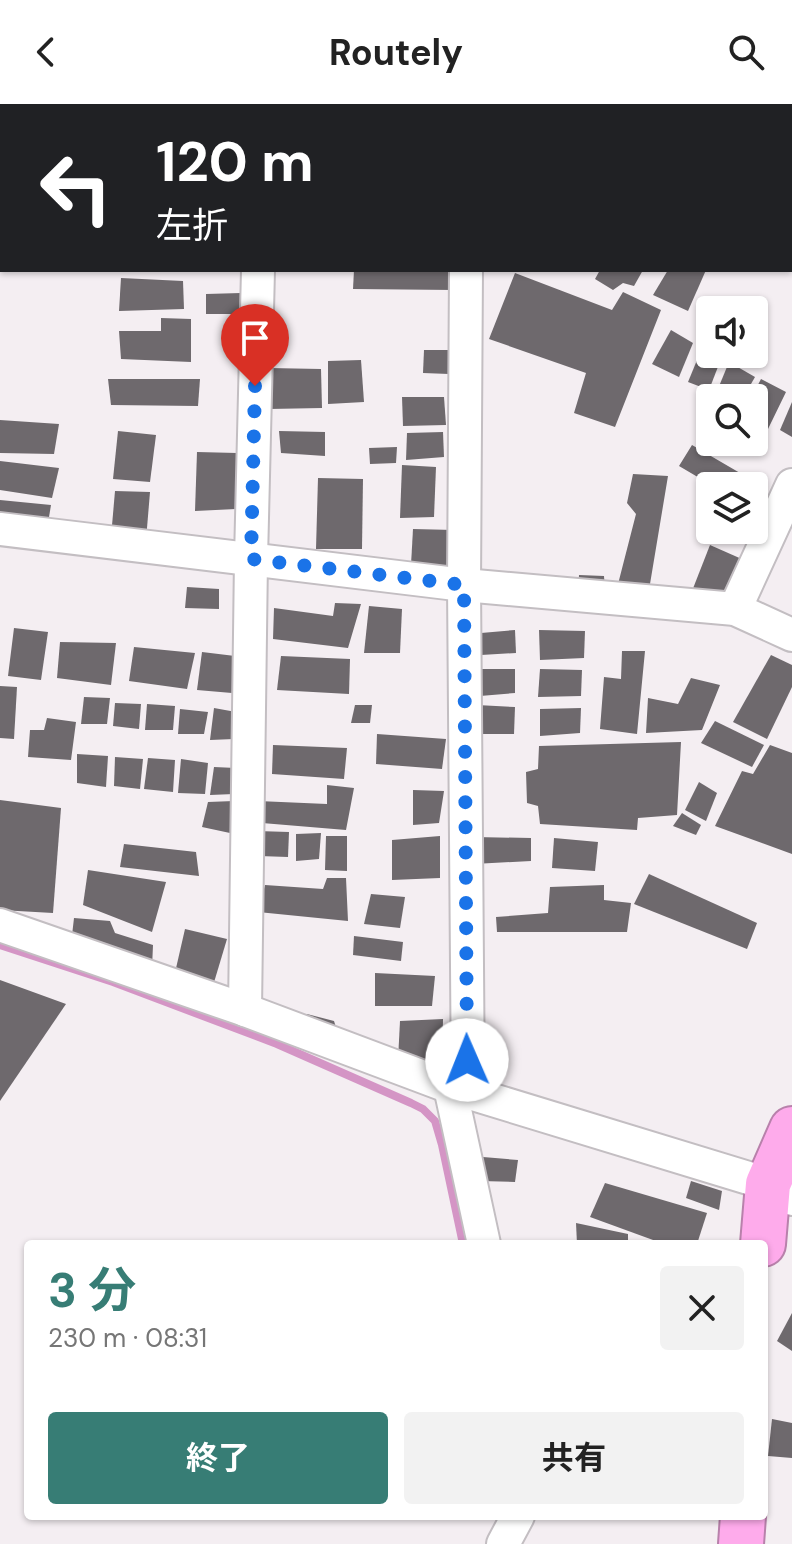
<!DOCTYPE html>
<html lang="ja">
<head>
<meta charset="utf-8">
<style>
  :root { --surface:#fff; --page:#f2f2f2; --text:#222; --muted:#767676; --accent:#377d75 }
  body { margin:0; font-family:"DM Sans","Noto Sans JP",sans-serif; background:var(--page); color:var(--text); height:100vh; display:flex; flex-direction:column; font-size:30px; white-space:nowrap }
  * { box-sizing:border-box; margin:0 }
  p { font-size:26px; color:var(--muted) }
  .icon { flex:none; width:44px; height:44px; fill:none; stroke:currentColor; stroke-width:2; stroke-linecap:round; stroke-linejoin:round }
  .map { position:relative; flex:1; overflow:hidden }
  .side { position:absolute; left:24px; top:1136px; width:744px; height:280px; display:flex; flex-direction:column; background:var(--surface); border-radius:8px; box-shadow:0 2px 6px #0004 }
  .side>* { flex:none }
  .hud { position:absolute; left:0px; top:0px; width:792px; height:168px; box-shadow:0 2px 6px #0004; background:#202124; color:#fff; overflow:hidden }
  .buttons { position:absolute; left:696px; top:192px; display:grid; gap:16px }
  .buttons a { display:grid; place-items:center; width:72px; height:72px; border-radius:8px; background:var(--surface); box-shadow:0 2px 6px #0004; font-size:40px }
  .pin { position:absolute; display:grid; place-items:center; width:68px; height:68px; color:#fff; margin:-82px -34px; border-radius:50% 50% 50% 0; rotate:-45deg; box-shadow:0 0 8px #0007 }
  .pin .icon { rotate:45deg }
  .me { position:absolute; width:88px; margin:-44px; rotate:359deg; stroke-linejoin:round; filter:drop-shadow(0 0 6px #0008) }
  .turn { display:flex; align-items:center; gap:28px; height:168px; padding:0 24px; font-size:36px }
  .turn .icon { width:104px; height:104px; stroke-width:2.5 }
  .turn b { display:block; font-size:56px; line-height:68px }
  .round { display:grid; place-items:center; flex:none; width:84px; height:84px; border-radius:8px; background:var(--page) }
  .headline { display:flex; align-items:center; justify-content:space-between; height:136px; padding:0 24px }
  h1 { font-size:48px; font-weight:700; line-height:60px; color:var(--accent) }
  .button { display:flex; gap:16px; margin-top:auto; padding:16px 24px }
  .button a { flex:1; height:92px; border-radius:8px; background:var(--accent); color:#fff; font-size:32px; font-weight:700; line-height:92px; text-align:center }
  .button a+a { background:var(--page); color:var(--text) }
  header { display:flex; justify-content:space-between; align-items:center; height:104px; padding:0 24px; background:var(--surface); font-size:36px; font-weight:700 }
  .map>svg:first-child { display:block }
</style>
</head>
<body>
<header><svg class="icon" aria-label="back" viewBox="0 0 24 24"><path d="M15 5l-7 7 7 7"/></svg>Routely<svg class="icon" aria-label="search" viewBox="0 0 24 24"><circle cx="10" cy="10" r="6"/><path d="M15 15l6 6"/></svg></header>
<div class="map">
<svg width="792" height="1440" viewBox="0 0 792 1440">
  <rect width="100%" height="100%" fill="#f4eef2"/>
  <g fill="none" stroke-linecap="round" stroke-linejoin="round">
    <polyline stroke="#d495c5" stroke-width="8" points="0,841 113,878 277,940 411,999 423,1005 435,1017 442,1041 463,1140"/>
  </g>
  <g fill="#6e696d">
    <polygon points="354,166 455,166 454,186 353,185"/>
    <polygon points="600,166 643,166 634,182 623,179 613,186 595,175"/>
    <polygon points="668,166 706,166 688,207 653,191"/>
    <polygon points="515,169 612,206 623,188 661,206 615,323 574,309 586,269 489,235"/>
    <polygon points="121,174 183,177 184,205 119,207"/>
    <polygon points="241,189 241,210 206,210 206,190"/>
    <polygon points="161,214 191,215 191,258 121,255 119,227 161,227"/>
    <polygon points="671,226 693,239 679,273 652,260"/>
    <polygon points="702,244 721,255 709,286 688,278"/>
    <polygon points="424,246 448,246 449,270 423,269"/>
    <polygon points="361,256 364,298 328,300 328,257"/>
    <polygon points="729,258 755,273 743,294 720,294 715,292"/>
    <polygon points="269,264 321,265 322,304 269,305"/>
    <polygon points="108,275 200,275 198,302 111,301"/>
    <polygon points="761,275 786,288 768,325 754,316 754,294 751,294"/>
    <polygon points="402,293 444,293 446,321 403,322"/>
    <polygon points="792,298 792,333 780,326"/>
    <polygon points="0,316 59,320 54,350 0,349"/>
    <polygon points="118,327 156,331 150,378 113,375"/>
    <polygon points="279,327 325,328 325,352 281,349"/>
    <polygon points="443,328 444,353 406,356 407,329"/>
    <polygon points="692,341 764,383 754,403 754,382 713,382 679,362"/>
    <polygon points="397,343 396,359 370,360 369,344"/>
    <polygon points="197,348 237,349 236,405 195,407"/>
    <polygon points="0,357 59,364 52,394 0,386"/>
    <polygon points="402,361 436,363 434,413 400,414"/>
    <polygon points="633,370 668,372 648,492 617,484 636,410 627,399"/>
    <polygon points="318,374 363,375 362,445 316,445"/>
    <polygon points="115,387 150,388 146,436 111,433"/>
    <polygon points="0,396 51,401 47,425 0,421"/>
    <polygon points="710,409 710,426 742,426 736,438 703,423"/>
    <polygon points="413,425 454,426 455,461 411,461"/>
    <polygon points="710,441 744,456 730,497 692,487"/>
    <polygon points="579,471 604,472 605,485 578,486"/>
    <polygon points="187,483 219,485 219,505 185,504"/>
    <polygon points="335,499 361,500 348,544 273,535 274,504 333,512"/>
    <polygon points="369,502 402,505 400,549 364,549"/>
    <polygon points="14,524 48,528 41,576 8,572"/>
    <polygon points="515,526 516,549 481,551 481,529"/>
    <polygon points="539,526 585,527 584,554 540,556"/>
    <polygon points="60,538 116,539 111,581 57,574"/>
    <polygon points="134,543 195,549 187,585 129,577"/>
    <polygon points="622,547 645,547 637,630 600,625 604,573 621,575"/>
    <polygon points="202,548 235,552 232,589 197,586"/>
    <polygon points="771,551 792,561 792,583 767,635 733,618"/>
    <polygon points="281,552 350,555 349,590 277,586"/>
    <polygon points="480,565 515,565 515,589 480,592"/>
    <polygon points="540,565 582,566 581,592 538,593"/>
    <polygon points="691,574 720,581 702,626 646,629 648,594 678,600"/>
    <polygon points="0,582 17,583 14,635 0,634"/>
    <polygon points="84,593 110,594 107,620 81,620"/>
    <polygon points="115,599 141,600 139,625 113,622"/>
    <polygon points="147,600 175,602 173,626 145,626"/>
    <polygon points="355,601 372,601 370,619 351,619"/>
    <polygon points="477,601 515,603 514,630 478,630"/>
    <polygon points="214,604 236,608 234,635 210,636"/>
    <polygon points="581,604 580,629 540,632 540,605"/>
    <polygon points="180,605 208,608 204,630 178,630"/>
    <polygon points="47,614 76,618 71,656 28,653 30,626 44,626"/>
    <polygon points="715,617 764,641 752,663 701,639"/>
    <polygon points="377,630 446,635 442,665 376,660"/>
    <polygon points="681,638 677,711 638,714 637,726 540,720 538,702 527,699 526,668 538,665 539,642"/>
    <polygon points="273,641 347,644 344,675 272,670"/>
    <polygon points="770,641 792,649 792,750 715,722 742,667 753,670"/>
    <polygon points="77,650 108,652 106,683 77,679"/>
    <polygon points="115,653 143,655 140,685 114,682"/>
    <polygon points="148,654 175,656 173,688 144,685"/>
    <polygon points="181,655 208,659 205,690 178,689"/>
    <polygon points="214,663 236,664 234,690 210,691"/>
    <polygon points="699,678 717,689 706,717 685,706"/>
    <polygon points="327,681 354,684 346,726 262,719 258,697 327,700"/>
    <polygon points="413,686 444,687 439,719 413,721"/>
    <polygon points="0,696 61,704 53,809 0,806"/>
    <polygon points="234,697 230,729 202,723 208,698"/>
    <polygon points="682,709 701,721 696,731 673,722"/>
    <polygon points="257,727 289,728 288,753 259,752"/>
    <polygon points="321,729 319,755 296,757 296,730"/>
    <polygon points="326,732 347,732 347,767 325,766"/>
    <polygon points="440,732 440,774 392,776 392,736"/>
    <polygon points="475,733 531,734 531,757 474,760"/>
    <polygon points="554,734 598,738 595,767 552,764"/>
    <polygon points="124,740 196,748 199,772 120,763"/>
    <polygon points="88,766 166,778 152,828 83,801"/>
    <polygon points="649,770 757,819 747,845 634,800"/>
    <polygon points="327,774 346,774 348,817 258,808 265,781 323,785"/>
    <polygon points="604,781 604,796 631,799 627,828 497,828 496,813 548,809 550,783"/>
    <polygon points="371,790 405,793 400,824 364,820"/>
    <polygon points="74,814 110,817 115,829 153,841 152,864 71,840"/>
    <polygon points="185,825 227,835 212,885 174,873"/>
    <polygon points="354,832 403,838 401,857 353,851"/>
    <polygon points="375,869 435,872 432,902 375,902"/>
    <polygon points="0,876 66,900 0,997"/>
    <polygon points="307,910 334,917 339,933 305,924"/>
    <polygon points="443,915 442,959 398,956 400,917"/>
    <polygon points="483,1053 518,1056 515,1078 480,1077"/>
    <polygon points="691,1077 722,1087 719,1106 686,1094"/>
    <polygon points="605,1079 707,1109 697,1140 664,1140 590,1113"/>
    <polygon points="576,1119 628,1130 628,1140 577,1140"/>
    <polygon points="792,1209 792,1247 777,1237"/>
    <polygon points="772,1315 792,1319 792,1354 768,1352"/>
  </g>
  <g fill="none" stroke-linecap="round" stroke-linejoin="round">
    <defs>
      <g id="minor">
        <polyline points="316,0 333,2"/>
        <polyline points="262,2 262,0"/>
        <polyline points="790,115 792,116"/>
        <polyline points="466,166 464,481 468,988"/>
        <polyline points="0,425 464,481 735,505 792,531"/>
        <polyline points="735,505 792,381"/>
        <polyline points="0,821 245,906 450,983 768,1080 792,1095"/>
        <polyline points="245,906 251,455 258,166"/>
        <polyline points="450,983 484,1140"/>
        <polyline points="503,1440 518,1412"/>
      </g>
      <g id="highway">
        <polyline points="763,1140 768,1080 792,1025"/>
        <polyline points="741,1440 743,1412"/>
      </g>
    </defs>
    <use href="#minor" stroke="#c3bec2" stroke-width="36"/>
    <use href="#highway" stroke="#b881ab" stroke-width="48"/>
    <use href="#minor" stroke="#fff" stroke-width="32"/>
    <use href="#highway" stroke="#feabeb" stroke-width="44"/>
  </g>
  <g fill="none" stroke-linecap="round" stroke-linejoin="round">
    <polyline stroke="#1a73e8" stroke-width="14" stroke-dasharray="0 25.2" points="255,282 251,455 464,481 467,956"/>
  </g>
</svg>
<div class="buttons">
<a><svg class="icon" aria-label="sound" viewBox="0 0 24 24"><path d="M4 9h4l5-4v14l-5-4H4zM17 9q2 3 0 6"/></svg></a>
<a><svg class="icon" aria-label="search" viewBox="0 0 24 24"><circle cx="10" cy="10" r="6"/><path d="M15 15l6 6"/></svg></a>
<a><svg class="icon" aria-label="layers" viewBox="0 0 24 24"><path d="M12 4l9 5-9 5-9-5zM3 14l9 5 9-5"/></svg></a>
</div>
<div class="pin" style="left:255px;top:282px;background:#d93025"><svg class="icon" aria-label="arrive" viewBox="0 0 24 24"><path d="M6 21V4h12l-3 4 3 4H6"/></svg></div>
<svg class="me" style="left:467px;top:956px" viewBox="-20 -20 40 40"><circle r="19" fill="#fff"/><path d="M0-13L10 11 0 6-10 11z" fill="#1a73e8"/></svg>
<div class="hud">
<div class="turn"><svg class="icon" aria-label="left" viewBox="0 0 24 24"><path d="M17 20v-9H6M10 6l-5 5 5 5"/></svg><div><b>120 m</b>左折</div></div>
</div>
<section class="side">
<div class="headline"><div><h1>3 分</h1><p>230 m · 08:31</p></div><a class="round"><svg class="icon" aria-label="close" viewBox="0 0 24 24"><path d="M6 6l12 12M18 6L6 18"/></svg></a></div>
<div class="button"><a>終了</a><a>共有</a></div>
</section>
</div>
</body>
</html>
